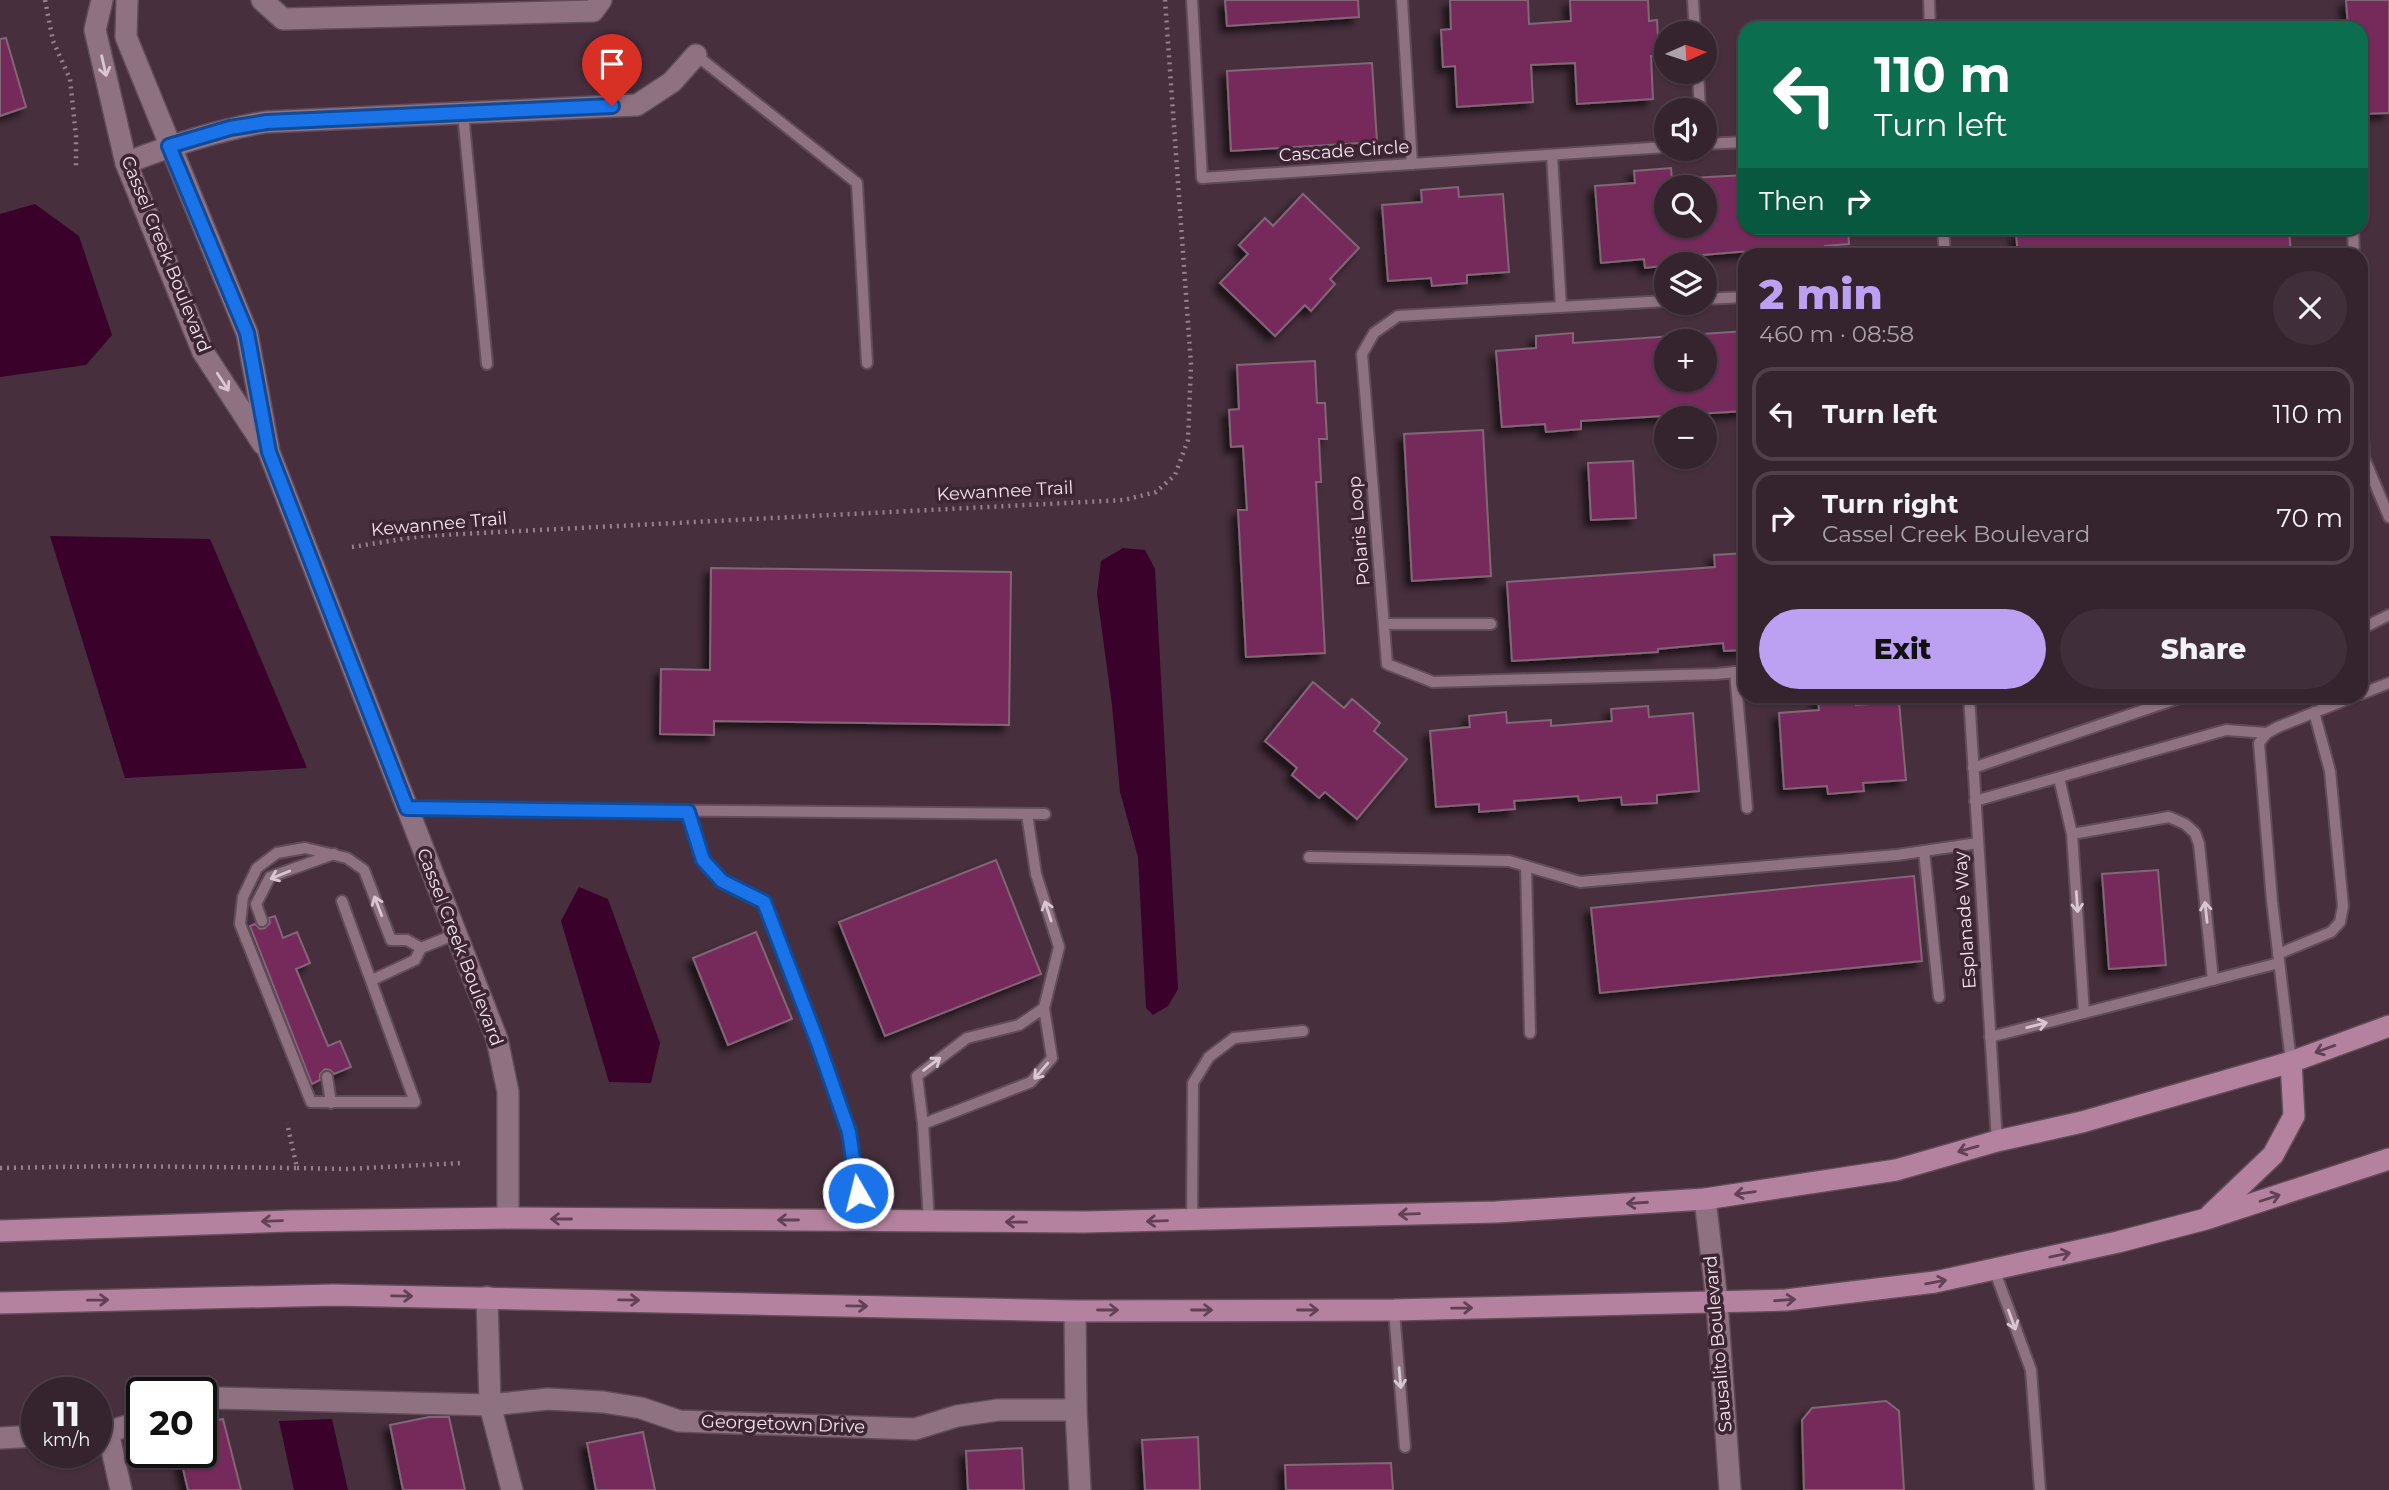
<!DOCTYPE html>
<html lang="en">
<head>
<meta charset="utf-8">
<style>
  :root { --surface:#35232e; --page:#402f3a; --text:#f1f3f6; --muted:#aaa4aa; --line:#4f404a; --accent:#bca0f2 }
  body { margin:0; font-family:Montserrat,sans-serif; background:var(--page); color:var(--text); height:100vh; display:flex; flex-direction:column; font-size:26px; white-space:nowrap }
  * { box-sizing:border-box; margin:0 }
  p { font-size:23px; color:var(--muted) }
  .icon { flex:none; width:38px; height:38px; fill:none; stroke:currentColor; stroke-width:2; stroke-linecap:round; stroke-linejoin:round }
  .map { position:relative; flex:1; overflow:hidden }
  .details { position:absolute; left:1738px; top:248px; width:630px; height:455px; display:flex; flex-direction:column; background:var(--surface); border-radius:21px; box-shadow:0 2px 5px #0004,0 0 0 2px var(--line) }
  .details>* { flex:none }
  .banner { position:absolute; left:1738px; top:21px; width:630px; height:214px; border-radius:21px; box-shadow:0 2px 5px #0004,0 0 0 2px var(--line); background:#0b6e4f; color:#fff; overflow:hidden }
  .needle { width:46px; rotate:87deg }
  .controls { position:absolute; left:1654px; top:21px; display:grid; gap:14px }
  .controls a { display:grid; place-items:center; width:63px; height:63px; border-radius:50%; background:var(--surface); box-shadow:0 2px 5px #0004,0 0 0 2px var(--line); font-size:35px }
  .speed { position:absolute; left:21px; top:1377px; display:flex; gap:14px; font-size:35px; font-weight:700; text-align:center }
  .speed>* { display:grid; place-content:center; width:91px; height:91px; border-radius:50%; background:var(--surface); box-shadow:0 2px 5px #0004,0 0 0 2px var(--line); line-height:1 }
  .speed small { font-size:18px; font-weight:400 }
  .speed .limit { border:4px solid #111; border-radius:10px; background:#fff; color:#111 }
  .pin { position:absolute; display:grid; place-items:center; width:60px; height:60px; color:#fff; margin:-72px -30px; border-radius:50% 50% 50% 0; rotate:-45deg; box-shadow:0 0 7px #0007 }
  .pin .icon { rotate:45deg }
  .me { position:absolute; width:77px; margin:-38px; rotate:352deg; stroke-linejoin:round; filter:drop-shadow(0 0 5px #0008) }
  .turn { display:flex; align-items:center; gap:24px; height:147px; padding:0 21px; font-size:32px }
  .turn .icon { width:91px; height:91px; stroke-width:2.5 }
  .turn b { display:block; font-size:49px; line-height:60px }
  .then { display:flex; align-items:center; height:66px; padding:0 21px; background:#0003; gap:14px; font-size:26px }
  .round { display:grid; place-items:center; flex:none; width:74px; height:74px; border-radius:37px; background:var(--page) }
  .head { display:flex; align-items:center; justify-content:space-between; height:119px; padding:0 21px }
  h1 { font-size:42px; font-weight:800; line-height:52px; color:var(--accent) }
  .cta { display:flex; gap:14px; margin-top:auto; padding:14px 21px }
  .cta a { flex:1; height:80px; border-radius:42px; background:var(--accent); color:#111; font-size:28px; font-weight:800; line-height:80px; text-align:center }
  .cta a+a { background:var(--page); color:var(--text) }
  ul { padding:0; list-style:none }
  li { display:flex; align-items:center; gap:21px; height:94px; margin:0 14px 10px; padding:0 7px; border:4px solid var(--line); border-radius:21px }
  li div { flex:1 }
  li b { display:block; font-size:26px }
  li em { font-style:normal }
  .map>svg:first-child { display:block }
</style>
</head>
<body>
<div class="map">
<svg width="2389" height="1490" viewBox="0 0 2389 1490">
  <defs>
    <filter id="shadow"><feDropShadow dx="-6" dy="6" stdDeviation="3.5" flood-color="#0009"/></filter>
  </defs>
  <rect width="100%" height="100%" fill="#472f3d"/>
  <g fill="#3a012a">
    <polygon points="35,204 79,236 112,335 86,365 0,377 0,214"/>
    <polygon points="50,536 210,539 307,768 125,778"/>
    <polygon points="1123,548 1145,550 1155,569 1178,989 1168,1006 1153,1015 1146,1008 1138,857 1120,792 1112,705 1097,594 1101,561"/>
    <polygon points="579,887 608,899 660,1043 651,1083 609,1082 561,921"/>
    <polygon points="332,1419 348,1490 294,1490 279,1421"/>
  </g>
  <g fill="#76295c" stroke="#826676" stroke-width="2" fill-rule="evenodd" filter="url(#shadow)">
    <polygon points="1225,0 1358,0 1359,17 1227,26"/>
    <polygon points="1450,0 1528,0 1529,24 1571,21 1570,0 1648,0 1649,21 1657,20 1659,56 1651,56 1653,99 1577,104 1575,63 1531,65 1533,102 1457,107 1455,66 1443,67 1441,30 1451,29"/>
    <polygon points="2346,0 2389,0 2389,113 2361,114 2361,28 2348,28"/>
    <polygon points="6,38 26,107 0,116 0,39"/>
    <polygon points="1372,63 1377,142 1231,151 1227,71"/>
    <path d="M1671 168 1672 179 1745 175V228H1848L1849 244 1825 246 1826 254 1789 256V248L1726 253 1680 257V264L1645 268 1644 259 1601 263 1595 186 1635 183 1634 171ZM1666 187H1704V226H1666Z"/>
    <polygon points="1458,187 1459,197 1503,194 1509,272 1467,275 1467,283 1432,286 1431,278 1388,281 1382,205 1422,202 1421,190"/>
    <polygon points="1303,194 1359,248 1330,279 1335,284 1311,311 1305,305 1275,336 1220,283 1248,254 1239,245 1265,218 1273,226"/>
    <polygon points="2057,228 2138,228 2139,235 2208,228 2289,228 2291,256 2018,256 2016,233 2057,230"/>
    <path d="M1745 331V411L1581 421V429L1546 432 1545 424 1502 427 1496 351 1536 348V336L1573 333V343ZM1666 341H1704V380H1666Z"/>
    <polygon points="1315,361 1317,403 1325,403 1327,439 1319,439 1321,482 1316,482 1325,653 1246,657 1238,510 1247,510 1243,446 1231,447 1229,410 1239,409 1237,365"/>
    <polygon points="1483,430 1491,576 1412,581 1404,434"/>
    <polygon points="1633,461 1636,518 1591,520 1588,463"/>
    <polygon points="1745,553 1745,650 1724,651 1723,643 1658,649 1658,652 1512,661 1507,582 1715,567 1714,555"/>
    <polygon points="711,568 1011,572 1009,725 714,721 714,735 660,734 661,669 710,670"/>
    <polygon points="1313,682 1344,708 1352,699 1380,723 1374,731 1407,759 1357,819 1325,792 1319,798 1292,775 1297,768 1265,741"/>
    <polygon points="1855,696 1856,705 1899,702 1906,780 1863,783 1864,791 1828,794 1827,786 1784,789 1779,713 1819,710 1818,698"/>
    <polygon points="1648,706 1649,717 1693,713 1699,791 1657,795 1657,803 1622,805 1621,797 1579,801 1578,796 1514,801 1515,809 1479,812 1479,804 1436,807 1430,731 1470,727 1469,716 1506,712 1507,723 1551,720 1551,726 1612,721 1611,709"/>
    <polygon points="996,860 1041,974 885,1036 839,922"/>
    <polygon points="2158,870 2166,965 2109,969 2102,874"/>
    <polygon points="1914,876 1922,961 1600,993 1591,908"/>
    <polygon points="275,916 283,938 297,932 310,963 296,969 328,1046 340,1041 351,1067 334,1074 330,1070 325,1069 320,1074 320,1080 312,1084 250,926 255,924 260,929 265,928 270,923 269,918"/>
    <polygon points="756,932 792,1019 728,1045 693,958"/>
    <polygon points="1886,1401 1899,1411 1904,1490 1804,1490 1802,1420 1812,1408"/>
    <polygon points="429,1417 449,1417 465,1490 403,1490 390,1425"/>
    <polygon points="223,1419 241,1490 188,1490 179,1452 201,1452 201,1424"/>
    <polygon points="643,1432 655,1490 596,1490 587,1443"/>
    <polygon points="1198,1437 1200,1490 1145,1490 1142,1440"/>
    <polygon points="1022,1448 1024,1490 968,1490 966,1451"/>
    <polygon points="1391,1463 1393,1490 1286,1490 1285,1465"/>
  </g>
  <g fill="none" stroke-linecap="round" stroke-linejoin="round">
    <defs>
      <g id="lane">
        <polyline points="1192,0 1202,178 1666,147"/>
        <polyline points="1402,0 1412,164"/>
        <polyline points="1693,0 1695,33"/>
        <polyline points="1929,0 1930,28"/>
        <polyline points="696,55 857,183 867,363"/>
        <polyline points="1698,72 1700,110"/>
        <polyline points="463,113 487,364"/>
        <polyline points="1704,144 1745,142"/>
        <polyline points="1552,155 1561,307"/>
        <polyline points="1943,228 1945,256"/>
        <polyline points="2353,228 2354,256"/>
        <polyline points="1704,299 1745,297"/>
        <polyline points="1666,301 1398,316 1374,333 1362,354 1387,664 1433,682 1716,674 1745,671"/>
        <polyline points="2361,389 2364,458 2389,517"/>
        <polyline points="1384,624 1491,624"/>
        <polyline points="2361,629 2389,615"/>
        <polyline points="1735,672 1747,808"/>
        <polyline points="2361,694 2389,683"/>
        <polyline points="1969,696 1997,1141"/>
        <polyline points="1973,768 2185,696"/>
        <polyline points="2059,778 2072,834 2084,1013"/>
        <polyline points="1975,801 2226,730 2267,733"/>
        <polyline points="407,808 1045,814"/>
        <polyline points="689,812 703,860 722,881 764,902 818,1043 849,1132 862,1221"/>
        <polyline points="2072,834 2169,817 2185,824 2195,833 2199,844 2213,980"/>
        <polyline points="1924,851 1939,997"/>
        <polyline points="1309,857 1509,861 1580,882 1897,855 1978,843"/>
        <polyline points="1526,866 1530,1033"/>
        <polyline points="342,901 415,1102 311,1102 240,924 243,897 257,868 277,853 305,848 347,858 364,870 391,940 407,940 421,948"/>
        <polyline points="262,921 256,904 270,877 334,854"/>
        <polyline points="2278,954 2331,932 2340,922 2343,906 2330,771 2314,712"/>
        <polyline points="372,980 415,960 421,948 456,934"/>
        <polyline points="1990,1037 2279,963"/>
        <polyline points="2291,1062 2272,901 2259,743 2267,733 2278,727 2355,696"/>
        <polyline points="327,1077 331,1103"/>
        <polyline points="923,1124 1031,1082 1052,1058 1044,1008"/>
        <polyline points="1192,1220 1193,1083 1209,1057 1234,1038 1303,1031"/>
        <polyline points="929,1221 923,1124 917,1076 967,1038 1019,1025 1044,1008 1059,947 1036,874 1027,814"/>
        <polyline points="1994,1269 2031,1370 2040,1490"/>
        <polyline points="1394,1310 1405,1447"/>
      </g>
      <g id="street">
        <polyline points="102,0 95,30 126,163 203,352 263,444"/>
        <polyline points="127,0 126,37 247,333 269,452 497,1039 508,1092 508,1218"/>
        <polyline points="262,0 283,19 593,11 601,0"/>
        <path d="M126 163C172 145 217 130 266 122L637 105 672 82 696 55"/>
        <polyline points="1705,1199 1717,1302 1730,1490"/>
        <polyline points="487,1297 490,1405 512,1490"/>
        <polyline points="1075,1311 1076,1410 1080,1490"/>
        <polyline points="201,1403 218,1398 490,1405 548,1399 603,1402 641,1408 679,1421 915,1429 957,1416 998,1410 1076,1410"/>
        <polyline points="108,1432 142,1421"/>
        <polyline points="96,1433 108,1432 121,1490"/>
        <polyline points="0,1438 37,1436"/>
      </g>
      <g id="primary">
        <polyline points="2210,1215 2273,1155 2294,1116 2291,1062"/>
        <polyline points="0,1231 289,1221 508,1218 1084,1222 1496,1212 1705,1199 1896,1170 1997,1141 2082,1122 2291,1062 2389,1026"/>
        <polyline points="0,1303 333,1295 1075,1311 1394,1310 1786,1300 1935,1282 2118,1242 2206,1219 2389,1159"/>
      </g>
    </defs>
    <use href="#lane" stroke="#614c58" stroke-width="14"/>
    <use href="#street" stroke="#614c58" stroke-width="24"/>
    <use href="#primary" stroke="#614c58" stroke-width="24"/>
    <g stroke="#96818d" stroke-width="4.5" stroke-dasharray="2 5" stroke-linecap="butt">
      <polyline points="45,0 53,41 70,79 76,136 76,168"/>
      <polyline points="352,547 422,536 1124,500 1156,492 1175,475 1188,440 1191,365 1165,0"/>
      <polyline points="0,1168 115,1166 297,1168 287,1123"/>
      <polyline points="297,1168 346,1169 461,1163"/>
    </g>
    <use href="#lane" stroke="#8e7282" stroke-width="10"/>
    <use href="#street" stroke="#8e7282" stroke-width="21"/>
    <use href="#primary" stroke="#b4829f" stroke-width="21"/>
  </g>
  <defs><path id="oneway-shaft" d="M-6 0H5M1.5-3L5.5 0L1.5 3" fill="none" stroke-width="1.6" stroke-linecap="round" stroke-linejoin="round" transform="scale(1.75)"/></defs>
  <g stroke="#dac7d2">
    <use href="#oneway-shaft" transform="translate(104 66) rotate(77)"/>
    <use href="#oneway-shaft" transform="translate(223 382) rotate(57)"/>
    <use href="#oneway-shaft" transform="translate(280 875) rotate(158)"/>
    <use href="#oneway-shaft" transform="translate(2077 902) rotate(86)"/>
    <use href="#oneway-shaft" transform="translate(378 906) rotate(-111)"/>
    <use href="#oneway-shaft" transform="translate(1048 911) rotate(-108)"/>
    <use href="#oneway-shaft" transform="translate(2206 912) rotate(-96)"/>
    <use href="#oneway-shaft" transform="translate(2037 1025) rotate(-14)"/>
    <use href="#oneway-shaft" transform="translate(932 1064) rotate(-37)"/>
    <use href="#oneway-shaft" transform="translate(1041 1071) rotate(131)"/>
    <use href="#oneway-shaft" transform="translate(2012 1320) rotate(70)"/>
    <use href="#oneway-shaft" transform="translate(1400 1378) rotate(85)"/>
  </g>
  <g stroke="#614153">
    <use href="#oneway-shaft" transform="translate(2325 1049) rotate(160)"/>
    <use href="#oneway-shaft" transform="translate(1968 1149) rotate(164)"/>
    <use href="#oneway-shaft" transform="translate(1745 1193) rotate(172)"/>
    <use href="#oneway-shaft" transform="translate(2270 1198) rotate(-18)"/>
    <use href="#oneway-shaft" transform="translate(1637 1203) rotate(176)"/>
    <use href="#oneway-shaft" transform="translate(1409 1214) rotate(178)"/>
    <use href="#oneway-shaft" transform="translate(561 1219) rotate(-180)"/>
    <use href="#oneway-shaft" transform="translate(788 1220) rotate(-180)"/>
    <use href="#oneway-shaft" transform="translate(272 1221) rotate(178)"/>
    <use href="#oneway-shaft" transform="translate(1157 1221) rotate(178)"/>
    <use href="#oneway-shaft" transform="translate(1016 1222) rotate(-179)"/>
    <use href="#oneway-shaft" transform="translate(2060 1255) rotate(-12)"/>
    <use href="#oneway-shaft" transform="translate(1936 1282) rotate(-10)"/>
    <use href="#oneway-shaft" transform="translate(402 1296) rotate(1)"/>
    <use href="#oneway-shaft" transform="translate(98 1300) rotate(-1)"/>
    <use href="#oneway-shaft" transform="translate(629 1300) rotate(1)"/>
    <use href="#oneway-shaft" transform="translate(1785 1300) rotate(-4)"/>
    <use href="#oneway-shaft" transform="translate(857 1306) rotate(1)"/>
    <use href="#oneway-shaft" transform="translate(1462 1308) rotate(-1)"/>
    <use href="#oneway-shaft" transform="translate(1108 1310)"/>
    <use href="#oneway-shaft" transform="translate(1202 1310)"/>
    <use href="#oneway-shaft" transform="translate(1308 1310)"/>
  </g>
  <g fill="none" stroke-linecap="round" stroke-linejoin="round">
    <defs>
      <polyline id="route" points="612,106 267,122 230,128 169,146 247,333 269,452 407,808 688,812 703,860 722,881 764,902 818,1043 849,1132 858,1193"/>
    </defs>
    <use href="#route" stroke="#114b97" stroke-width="18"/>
    <use href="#route" stroke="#1a73e8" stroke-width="12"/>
  </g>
  <g text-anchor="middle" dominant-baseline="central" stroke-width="7" stroke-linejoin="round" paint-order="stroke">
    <g font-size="18" fill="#f4e3ec" stroke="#3d2533">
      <text transform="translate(1344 151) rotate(-4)">Cascade Circle</text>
      <text transform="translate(166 254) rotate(68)">Cassel Creek Boulevard</text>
      <text transform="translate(1005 491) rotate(-3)">Kewannee Trail</text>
      <text transform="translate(439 524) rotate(-5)">Kewannee Trail</text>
      <text transform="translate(1359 531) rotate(-95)">Polaris Loop</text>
      <text transform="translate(1965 920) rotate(-94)">Esplanade Way</text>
      <text transform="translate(460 947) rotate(69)">Cassel Creek Boulevard</text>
      <text transform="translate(1718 1344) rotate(-95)">Sausalito Boulevard</text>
      <text transform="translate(783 1424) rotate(2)">Georgetown Drive</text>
    </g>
  </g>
</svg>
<div class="controls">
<a><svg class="needle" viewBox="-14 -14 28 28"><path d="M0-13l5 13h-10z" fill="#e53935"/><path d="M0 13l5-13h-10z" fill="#aaa4aa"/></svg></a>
<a><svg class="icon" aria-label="sound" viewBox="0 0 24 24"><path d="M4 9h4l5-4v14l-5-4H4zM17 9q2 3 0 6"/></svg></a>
<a><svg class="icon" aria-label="search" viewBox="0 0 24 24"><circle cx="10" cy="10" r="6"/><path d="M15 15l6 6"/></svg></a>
<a><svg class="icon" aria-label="layers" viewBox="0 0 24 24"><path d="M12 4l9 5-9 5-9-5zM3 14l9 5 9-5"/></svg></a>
<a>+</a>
<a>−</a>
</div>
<div class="speed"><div>11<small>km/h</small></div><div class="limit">20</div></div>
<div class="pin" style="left:612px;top:106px;background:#d93025"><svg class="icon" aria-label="arrive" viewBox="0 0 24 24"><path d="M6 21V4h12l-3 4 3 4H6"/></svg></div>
<svg class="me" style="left:858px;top:1193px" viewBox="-20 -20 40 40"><circle r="17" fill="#1a73e8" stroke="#fff" stroke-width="3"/><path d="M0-11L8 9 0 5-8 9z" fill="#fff"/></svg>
<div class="banner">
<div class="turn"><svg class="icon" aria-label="left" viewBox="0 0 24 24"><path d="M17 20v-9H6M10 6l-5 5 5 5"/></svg><div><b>110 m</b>Turn left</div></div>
<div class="then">Then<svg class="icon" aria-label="right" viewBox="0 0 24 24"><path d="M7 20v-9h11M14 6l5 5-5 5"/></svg></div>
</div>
<section class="details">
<div class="head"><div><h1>2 min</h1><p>460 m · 08:58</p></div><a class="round"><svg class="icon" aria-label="close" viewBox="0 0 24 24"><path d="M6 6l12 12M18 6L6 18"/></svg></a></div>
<ul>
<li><svg class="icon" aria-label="left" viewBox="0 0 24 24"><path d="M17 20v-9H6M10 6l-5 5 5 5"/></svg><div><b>Turn left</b></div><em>110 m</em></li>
<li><svg class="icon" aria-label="right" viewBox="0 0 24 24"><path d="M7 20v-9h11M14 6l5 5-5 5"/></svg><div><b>Turn right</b><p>Cassel Creek Boulevard</p></div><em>70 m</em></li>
</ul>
<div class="cta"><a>Exit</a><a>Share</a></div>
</section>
</div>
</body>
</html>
